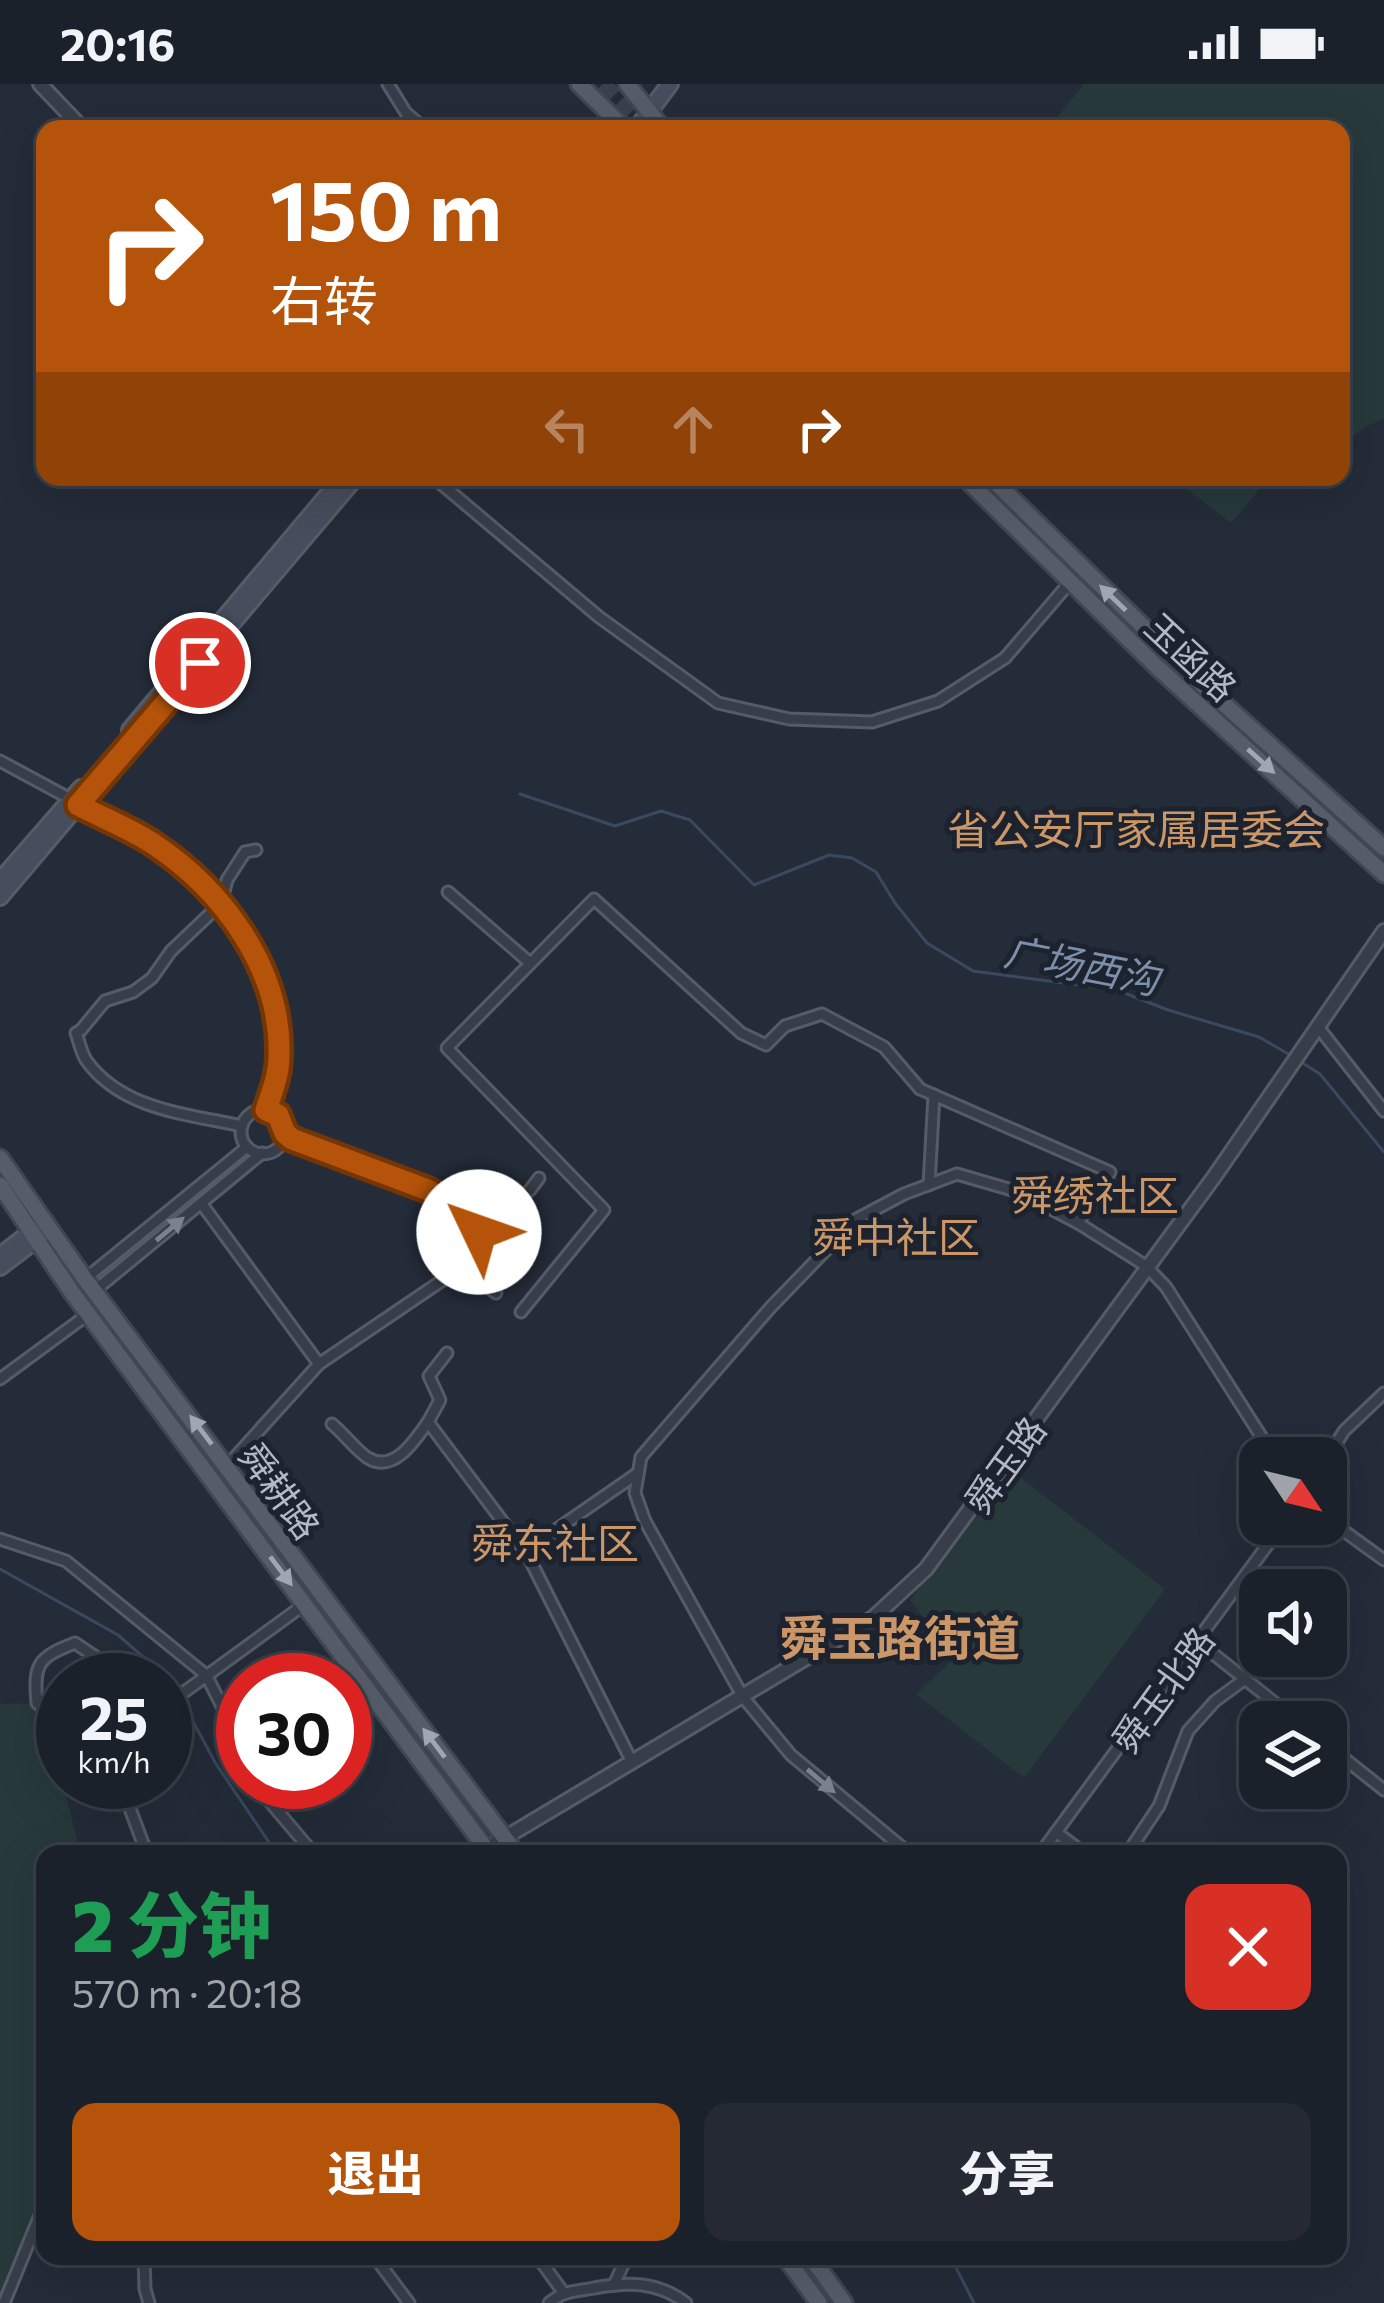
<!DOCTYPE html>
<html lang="zh">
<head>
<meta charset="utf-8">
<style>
  :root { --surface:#1b212b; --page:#242933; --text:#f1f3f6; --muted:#a0a3a9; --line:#393e47; --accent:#b45309 }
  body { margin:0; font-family:Commissioner,"Noto Sans SC",sans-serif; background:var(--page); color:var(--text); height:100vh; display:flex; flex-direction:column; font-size:45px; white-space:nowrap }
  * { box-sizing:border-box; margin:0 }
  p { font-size:39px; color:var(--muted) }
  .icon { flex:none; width:66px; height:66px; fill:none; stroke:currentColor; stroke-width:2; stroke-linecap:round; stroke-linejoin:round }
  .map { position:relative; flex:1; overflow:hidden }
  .sheet { position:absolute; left:36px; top:1761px; width:1311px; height:420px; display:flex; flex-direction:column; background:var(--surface); border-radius:24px; box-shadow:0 12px 48px #0002,0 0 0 3px var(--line) }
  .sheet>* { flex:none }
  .top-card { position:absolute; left:36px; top:36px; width:1314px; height:366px; border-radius:24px; box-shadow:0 12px 48px #0002,0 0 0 3px var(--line); background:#b45309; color:#fff; overflow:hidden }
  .needle { width:78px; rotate:125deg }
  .buttons { position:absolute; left:1239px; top:1353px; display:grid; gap:24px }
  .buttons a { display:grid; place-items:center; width:108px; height:108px; border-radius:24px; background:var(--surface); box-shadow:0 12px 48px #0002,0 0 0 3px var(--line); font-size:60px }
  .speed { position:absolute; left:36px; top:1569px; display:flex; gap:24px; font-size:60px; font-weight:700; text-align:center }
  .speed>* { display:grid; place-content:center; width:156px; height:156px; border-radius:50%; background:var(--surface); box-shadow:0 12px 48px #0002,0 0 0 3px var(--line); line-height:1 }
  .speed small { font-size:30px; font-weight:400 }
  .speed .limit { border:18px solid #d22; background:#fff; color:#111 }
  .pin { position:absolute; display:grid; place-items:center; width:102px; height:102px; color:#fff; margin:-51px; border:6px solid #fff; border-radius:50%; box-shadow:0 3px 12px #0007 }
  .me { position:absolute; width:132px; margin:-66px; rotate:312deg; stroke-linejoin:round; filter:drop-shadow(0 0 9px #0008) }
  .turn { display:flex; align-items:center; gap:42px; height:252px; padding:0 36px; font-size:54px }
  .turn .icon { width:156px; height:156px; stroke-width:2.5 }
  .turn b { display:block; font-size:84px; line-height:102px }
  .lanes { display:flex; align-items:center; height:114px; padding:0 36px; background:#0003; justify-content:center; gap:60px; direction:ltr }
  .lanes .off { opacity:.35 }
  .round { display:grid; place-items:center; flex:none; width:126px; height:126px; border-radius:24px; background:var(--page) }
  .head { display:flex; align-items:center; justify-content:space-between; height:204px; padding:0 36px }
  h1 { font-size:72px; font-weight:800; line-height:90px; color:#1e9e55 }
  .button { display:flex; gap:24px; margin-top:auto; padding:24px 36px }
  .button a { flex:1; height:138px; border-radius:24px; background:var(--accent); color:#fff; font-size:48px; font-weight:800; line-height:138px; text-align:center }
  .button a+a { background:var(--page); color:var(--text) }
  .status { display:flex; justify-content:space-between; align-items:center; height:84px; padding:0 60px; background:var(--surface); direction:ltr }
  .status svg { height:33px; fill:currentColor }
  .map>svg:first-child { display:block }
</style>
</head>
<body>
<div class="status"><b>20:16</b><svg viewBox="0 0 49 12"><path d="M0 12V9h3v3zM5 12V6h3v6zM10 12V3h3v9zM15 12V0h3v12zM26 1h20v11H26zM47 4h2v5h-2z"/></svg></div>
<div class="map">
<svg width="1384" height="2219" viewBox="0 0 1384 2219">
  <rect width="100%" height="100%" fill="#242c39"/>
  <g fill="#27393b">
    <polygon points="1084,0 1384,0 1384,335 1367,342 1341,360 1341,45 1047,45"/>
    <polygon points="1171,393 1270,393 1231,439"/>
    <polygon points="1008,1384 1165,1505 1024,1694 916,1610 956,1573 910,1516"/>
    <polygon points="37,1619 57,1677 81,1770 45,1770 45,2125 0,2219 0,1620"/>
  </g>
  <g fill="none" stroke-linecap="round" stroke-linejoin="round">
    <g stroke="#3a4961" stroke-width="3">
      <polyline points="520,710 615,742 661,727 690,736 754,801 829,771 852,774 876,788 895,819 927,859 973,887 1117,906 1168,926 1259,953 1290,971"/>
      <polyline points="1298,976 1320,990 1384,1068"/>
      <polyline points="0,1485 118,1551 171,1597 216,1680 277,1770"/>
      <polyline points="950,2172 974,2219"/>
    </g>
    <polyline stroke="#39414e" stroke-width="16" stroke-dasharray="16 8" stroke-linecap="butt" points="603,0 646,45"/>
    <defs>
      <g id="minor">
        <polyline points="388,0 406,29 425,45"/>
        <polyline points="433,393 599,533 718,619 789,635 872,638 938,617 1005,574 1071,497"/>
        <polyline points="0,677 154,760 204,799 251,860 278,936 279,974 276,995 265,1026"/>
        <polyline points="448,808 530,879"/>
        <polyline points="1318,943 1384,1027"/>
        <circle cx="263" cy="1048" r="22"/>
        <path d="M242 1042C188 1030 121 1026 86 976 81 968 79 957 76 949L81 946 105 917 133 908 152 894 171 867 212 828 222 816 227 796 245 768 256 766"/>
        <polyline points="285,1049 313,1064 428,1105 443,1115 459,1132"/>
        <polyline points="929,1101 934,1011"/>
        <polyline points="201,1119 319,1280"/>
        <polyline points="509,1122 530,1106 539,1094"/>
        <circle cx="464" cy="1146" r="15"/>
        <polyline points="84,1196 247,1063"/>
        <polyline points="93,1208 262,1069"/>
        <polyline points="521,1228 604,1126 447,964 594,815 741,949 766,961 785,942 822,930 884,963 920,1005 1110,1088 1078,1139 1146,1182 1166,1203 1275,1374"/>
        <polyline points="0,1295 87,1231"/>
        <polyline points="428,1338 440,1316 429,1292 447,1269"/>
        <path d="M332 1340C342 1348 359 1369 368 1374 394 1390 415 1356 428 1338L527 1470"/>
        <polyline points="1326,1376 1344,1347 1384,1309"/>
        <polyline points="227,1382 319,1280 462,1183 496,1209"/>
        <polyline points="1326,1434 1384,1476"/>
        <polyline points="0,1455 66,1477 206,1591 243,1663"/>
        <polyline points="1197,1557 1299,1638"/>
        <polyline points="165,1622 305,1520"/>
        <path d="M63 1641 37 1619C33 1579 39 1573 75 1559L130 1596"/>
        <polyline points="1326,1660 1384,1706"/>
        <polyline points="632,1678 527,1470 534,1461 638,1389"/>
        <polyline points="114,1698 126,1714 147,1770"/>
        <polyline points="260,1698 270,1718 314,1770"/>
        <polyline points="1056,1748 1085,1770"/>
        <polyline points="910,1770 791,1671 743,1613 645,1437 635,1409 641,1373 770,1224 855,1136 904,1110 957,1090 1019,1108 1078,1139"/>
        <polyline points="1040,1770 1283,1440"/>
        <polyline points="1127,1770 1159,1722 1188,1647 1215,1617 1245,1595"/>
        <polyline points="144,2172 145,2205 149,2219"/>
        <polyline points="374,2172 409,2219"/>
        <polyline points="537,2172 563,2208"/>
        <polyline points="614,2201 627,2172"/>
        <polyline points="4,2219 45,2119"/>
        <path d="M549 2219C565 2206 574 2208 594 2204 628 2198 657 2197 686 2219"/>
      </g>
      <g id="tertiary">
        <polyline points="40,0 83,45"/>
        <polyline points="486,1765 873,1534 926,1485 1214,1093 1384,847"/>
      </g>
      <g id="secondary">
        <polyline points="636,45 670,0"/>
        <polyline points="130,646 343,393"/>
        <polyline points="0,797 81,704"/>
        <polyline points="0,813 356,393"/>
        <polyline points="0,1172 45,1137"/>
        <polyline points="0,1183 50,1145"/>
      </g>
      <g id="primary">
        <polyline points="579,0 625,45"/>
        <polyline points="627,0 663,45"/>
        <polyline points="964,393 1156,582 1384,790"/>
        <polyline points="990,393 1204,602 1384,764"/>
        <polyline points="0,1074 85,1195 517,1770"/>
        <polyline points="0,1101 71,1207 490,1770"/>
        <polyline points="784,2172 819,2219"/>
        <polyline points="810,2172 844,2219"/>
      </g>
    </defs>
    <use href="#minor" stroke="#565c67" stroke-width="15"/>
    <use href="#tertiary" stroke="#565c67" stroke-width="18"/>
    <use href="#secondary" stroke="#565c67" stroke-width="20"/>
    <use href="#primary" stroke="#414752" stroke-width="21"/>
    <use href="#minor" stroke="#373e4a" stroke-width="9"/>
    <use href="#tertiary" stroke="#373e4a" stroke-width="12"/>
    <use href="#secondary" stroke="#464d5c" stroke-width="14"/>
    <use href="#primary" stroke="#565d6a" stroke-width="15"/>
  </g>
  <defs><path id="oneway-solid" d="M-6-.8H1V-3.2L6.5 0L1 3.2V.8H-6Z" transform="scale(3)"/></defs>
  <g fill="#a0a7b3">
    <use href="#oneway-solid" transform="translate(1113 514) rotate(-136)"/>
    <use href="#oneway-solid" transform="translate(1261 677) rotate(42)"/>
    <use href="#oneway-solid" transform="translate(201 1346) rotate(-127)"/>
    <use href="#oneway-solid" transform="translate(281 1487) rotate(53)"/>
    <use href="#oneway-solid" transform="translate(434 1659) rotate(-127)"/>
  </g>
  <g fill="#7b828e">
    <use href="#oneway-solid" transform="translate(170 1145) rotate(-40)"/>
    <use href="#oneway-solid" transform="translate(821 1697) rotate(40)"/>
  </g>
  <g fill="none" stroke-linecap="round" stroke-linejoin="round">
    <defs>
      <path id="route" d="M200 579 78 721C103 734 129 744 152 759 222 805 282 885 279 972 279 991 272 1008 266 1026L278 1031 285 1049 292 1055 428 1106 443 1115 458 1132 468 1131 476 1136 479 1148"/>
    </defs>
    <use href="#route" stroke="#753606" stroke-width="30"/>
    <use href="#route" stroke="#b45309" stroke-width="21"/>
  </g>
  <g text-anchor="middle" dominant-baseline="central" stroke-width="10" stroke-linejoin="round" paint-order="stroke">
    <g font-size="36" fill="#b3b9c5" stroke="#1d232e">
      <text transform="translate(1192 572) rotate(43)">玉函路</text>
      <text transform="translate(1004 1380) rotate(-54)">舜玉路</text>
      <text transform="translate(281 1406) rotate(54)">舜耕路</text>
      <text transform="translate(1162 1605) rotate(-54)">舜玉北路</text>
    </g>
    <g font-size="39" font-style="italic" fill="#7c8fab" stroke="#1d232e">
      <text transform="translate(1082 880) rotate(11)">广场西沟</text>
    </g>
    <g font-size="42" fill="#cb9668" stroke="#1d232e">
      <text x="1136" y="744">省公安厅家属居委会</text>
      <text x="1095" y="1110">舜绣社区</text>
      <text x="896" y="1152">舜中社区</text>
      <text x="555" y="1458">舜东社区</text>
    </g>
    <g font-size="48" font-weight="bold" fill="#cb9668" stroke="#1d232e">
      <text x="900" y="1552">舜玉路街道</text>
    </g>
  </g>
</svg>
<div class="buttons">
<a><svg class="needle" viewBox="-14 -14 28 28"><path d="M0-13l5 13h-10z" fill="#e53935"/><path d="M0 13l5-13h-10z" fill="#a0a3a9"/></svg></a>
<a><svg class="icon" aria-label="sound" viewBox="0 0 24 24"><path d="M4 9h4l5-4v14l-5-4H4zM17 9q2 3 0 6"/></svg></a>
<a><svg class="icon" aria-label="layers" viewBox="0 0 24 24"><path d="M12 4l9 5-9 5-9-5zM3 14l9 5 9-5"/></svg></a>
</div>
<div class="speed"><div>25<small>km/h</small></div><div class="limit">30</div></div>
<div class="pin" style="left:200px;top:579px;background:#d93025"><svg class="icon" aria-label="arrive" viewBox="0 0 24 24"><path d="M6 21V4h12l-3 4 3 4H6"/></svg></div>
<svg class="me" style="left:479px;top:1148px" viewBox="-20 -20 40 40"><circle r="19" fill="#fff"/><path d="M0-13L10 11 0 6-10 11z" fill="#b45309"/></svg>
<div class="top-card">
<div class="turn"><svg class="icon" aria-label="right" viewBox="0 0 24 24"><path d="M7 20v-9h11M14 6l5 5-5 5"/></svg><div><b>150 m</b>右转</div></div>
<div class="lanes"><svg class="icon off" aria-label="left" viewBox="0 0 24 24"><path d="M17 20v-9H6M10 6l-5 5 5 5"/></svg><svg class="icon off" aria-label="ahead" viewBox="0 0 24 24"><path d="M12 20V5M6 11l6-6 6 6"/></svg><svg class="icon" aria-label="right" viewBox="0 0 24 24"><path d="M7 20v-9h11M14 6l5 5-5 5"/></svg></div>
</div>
<section class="sheet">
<div class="head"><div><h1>2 分钟</h1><p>570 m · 20:18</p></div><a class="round" style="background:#d93025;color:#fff"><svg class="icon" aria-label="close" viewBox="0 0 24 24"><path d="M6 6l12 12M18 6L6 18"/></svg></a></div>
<div class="button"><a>退出</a><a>分享</a></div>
</section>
</div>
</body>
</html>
